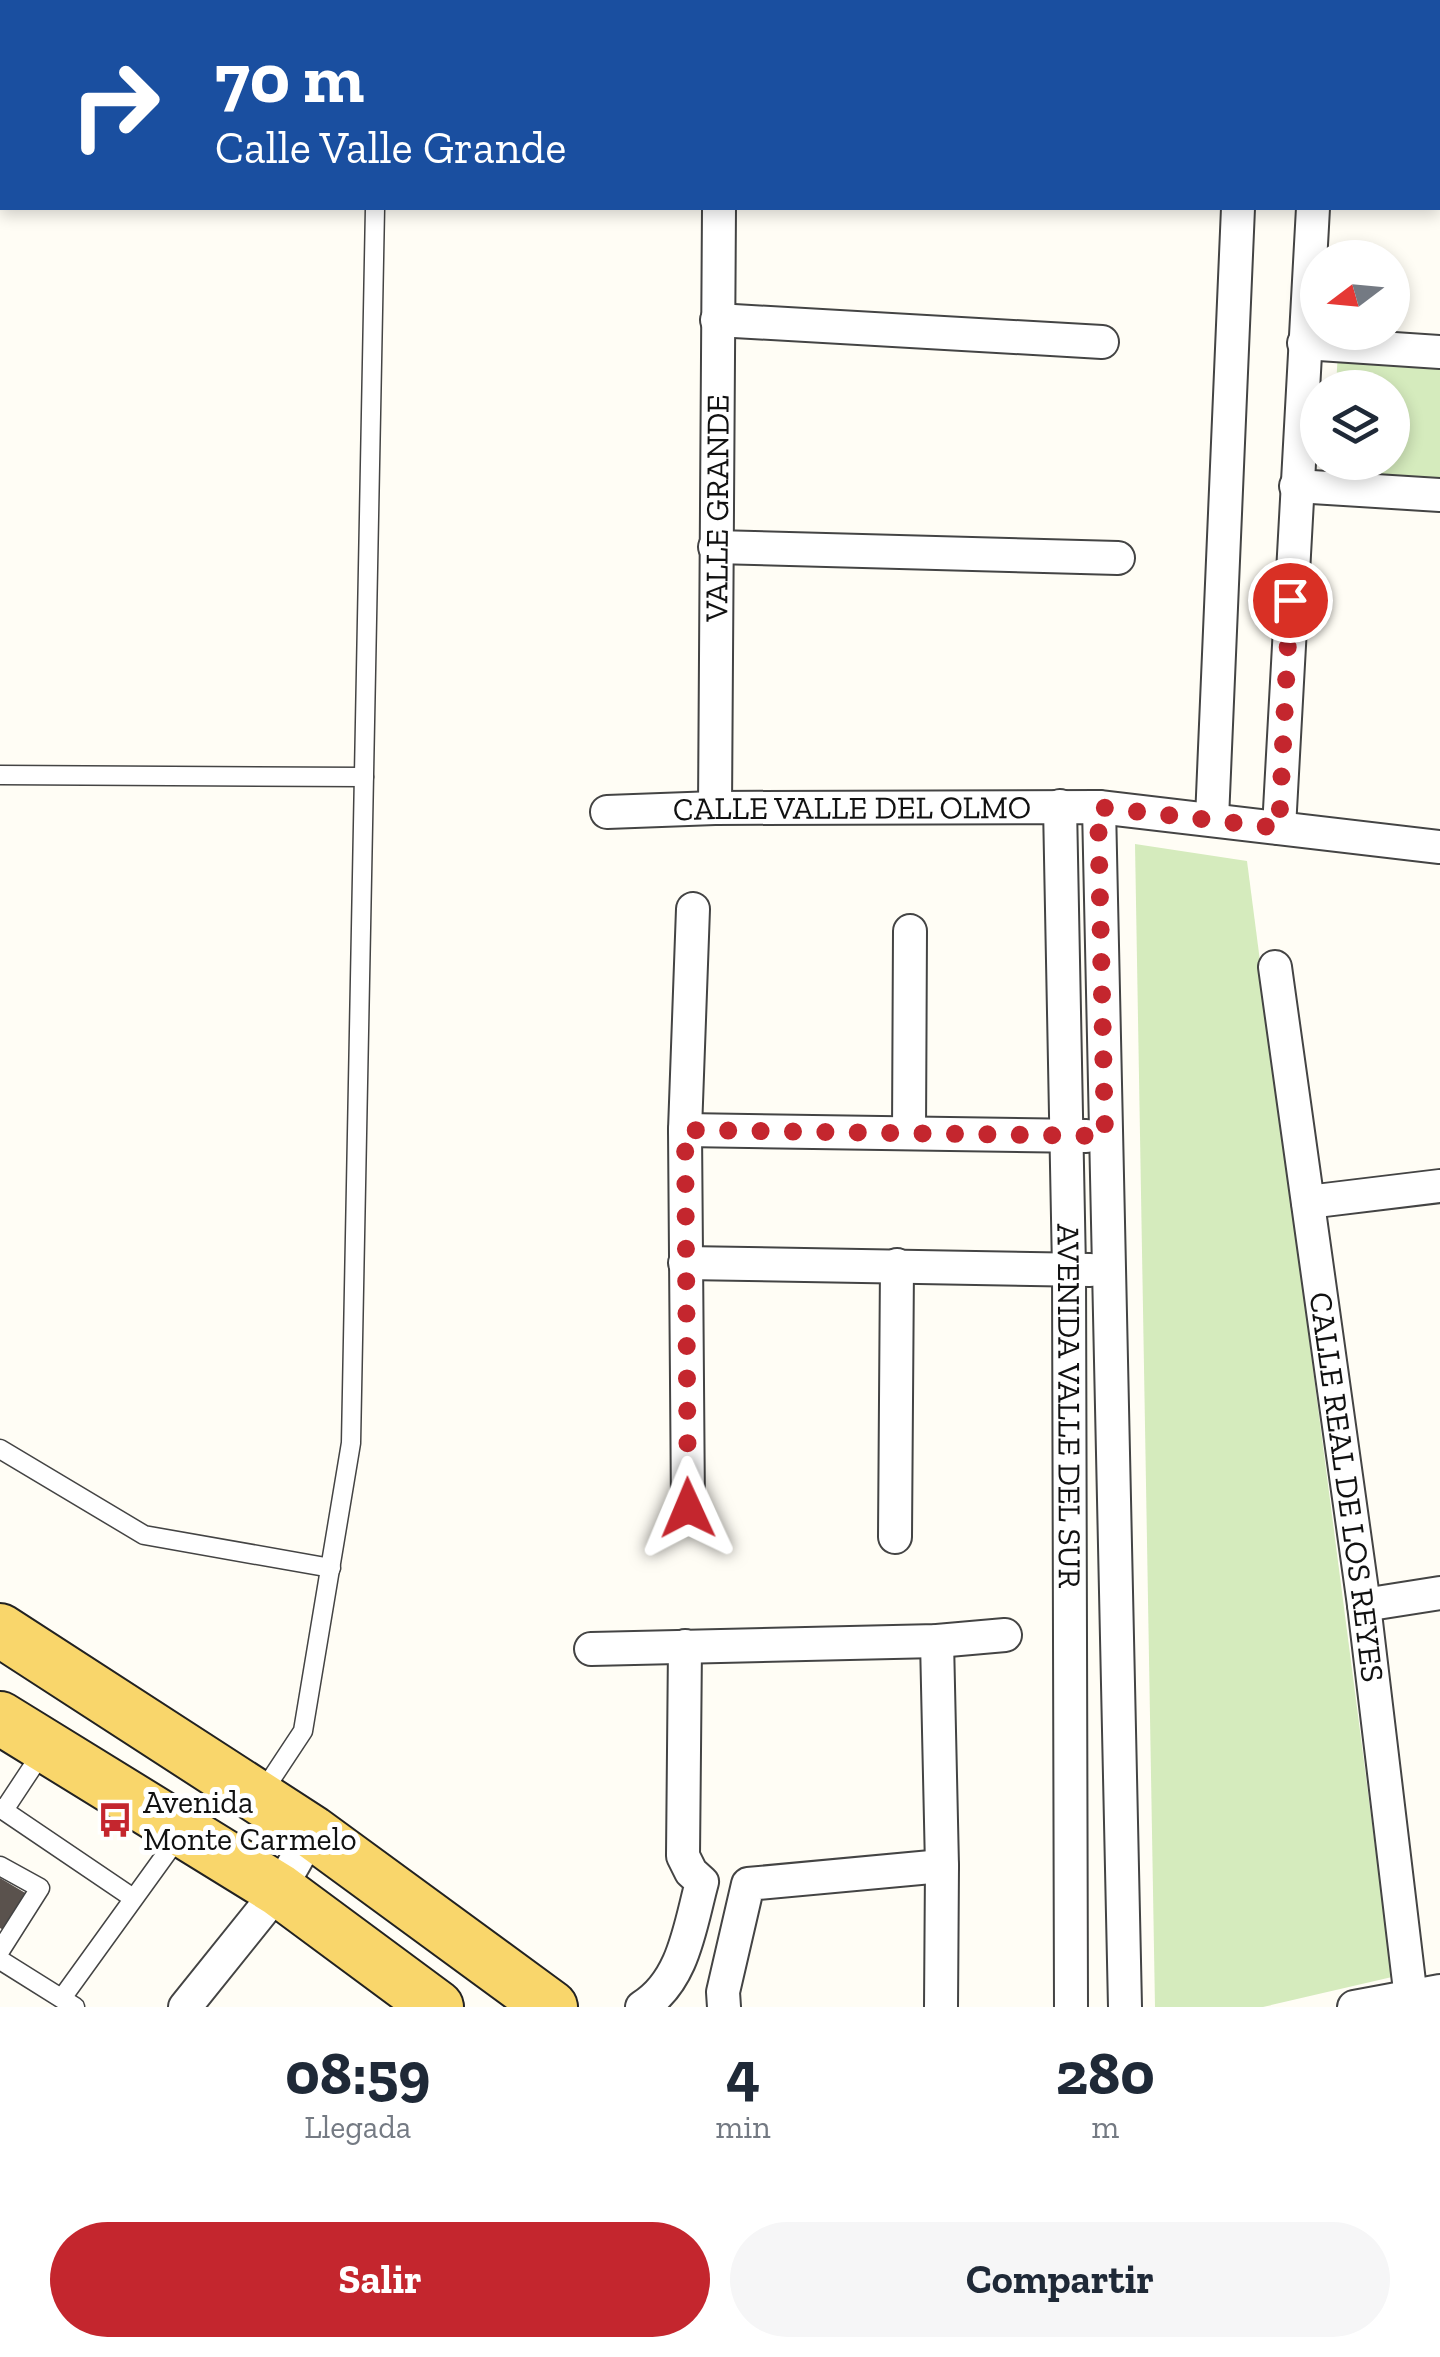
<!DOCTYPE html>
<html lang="es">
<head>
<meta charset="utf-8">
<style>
  :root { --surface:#fff; --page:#f6f6f7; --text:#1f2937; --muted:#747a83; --accent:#c4262e }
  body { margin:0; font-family:"Zilla Slab",serif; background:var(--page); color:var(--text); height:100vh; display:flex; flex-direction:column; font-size:38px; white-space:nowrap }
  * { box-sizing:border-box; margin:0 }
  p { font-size:32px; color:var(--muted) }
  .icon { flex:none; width:55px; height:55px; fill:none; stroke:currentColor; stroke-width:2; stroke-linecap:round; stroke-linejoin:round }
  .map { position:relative; height:2007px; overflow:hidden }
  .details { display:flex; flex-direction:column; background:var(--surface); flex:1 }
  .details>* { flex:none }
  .banner { position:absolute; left:0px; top:0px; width:1440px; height:210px; box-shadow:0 5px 15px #0003; background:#1a4fa0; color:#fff; overflow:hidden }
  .needle { width:65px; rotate:254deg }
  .buttons { position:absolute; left:1300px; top:240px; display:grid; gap:20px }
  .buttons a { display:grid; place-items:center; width:110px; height:110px; border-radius:50%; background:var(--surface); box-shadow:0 5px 15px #0003; font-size:50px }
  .pin { position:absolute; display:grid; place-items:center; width:85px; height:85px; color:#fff; margin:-42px; border:5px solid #fff; border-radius:50%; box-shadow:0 2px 10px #0007 }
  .me { position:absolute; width:110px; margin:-55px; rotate:359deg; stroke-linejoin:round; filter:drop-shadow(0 0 8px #0008) }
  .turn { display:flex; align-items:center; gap:35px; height:210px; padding:0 50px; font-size:45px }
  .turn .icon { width:130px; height:130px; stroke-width:2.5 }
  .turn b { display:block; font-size:70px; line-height:85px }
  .eta { display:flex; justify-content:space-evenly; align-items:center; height:170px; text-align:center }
  .eta b { font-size:60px; font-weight:800; line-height:70px }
  .action { display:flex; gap:20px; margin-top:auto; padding:20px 50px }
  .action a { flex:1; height:115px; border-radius:60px; background:var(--accent); color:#fff; font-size:40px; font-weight:800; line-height:115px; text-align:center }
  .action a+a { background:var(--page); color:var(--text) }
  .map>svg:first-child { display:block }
</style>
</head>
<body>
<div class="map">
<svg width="1440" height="2007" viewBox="0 0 1440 2007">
  <rect width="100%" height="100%" fill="#fffdf5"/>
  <g fill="#d5ebbd">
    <polygon points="1338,351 1440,358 1440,479 1332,472 1332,463 1392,462 1392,388 1336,387"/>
    <polygon points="1135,844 1247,861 1392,1977 1263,2007 1155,2007"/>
  </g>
  <polygon fill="#5a524d" points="0,1878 27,1894 5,1931 0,1928"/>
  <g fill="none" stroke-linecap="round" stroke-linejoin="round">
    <defs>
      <g id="lane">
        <polyline points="379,2 379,0"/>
        <polyline points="0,775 364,777"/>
        <polyline points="0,1449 144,1535 331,1568"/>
        <polyline points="262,1793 303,1731 351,1443 375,208"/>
        <polyline points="0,1808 133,1898"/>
        <polyline points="4,1810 43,1751"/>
        <polyline points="0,1866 40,1888 0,1951"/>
        <polyline points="0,1960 75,2007"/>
        <polyline points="62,1998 179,1836"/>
      </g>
      <g id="street">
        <polyline points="724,2 724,0"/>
        <polyline points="1055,2 1055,0"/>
        <polyline points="1438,85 1440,85"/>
        <polyline points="1438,154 1440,154"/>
        <polyline points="717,320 1102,342"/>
        <polyline points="1304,343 1440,352"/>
        <polyline points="1296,486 1440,495"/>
        <polyline points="715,547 1118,558"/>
        <path id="s1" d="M1060 806 1069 1269 1071 2007"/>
        <polyline points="1099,807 1125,2007"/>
        <path id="s2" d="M715 808 719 208"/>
        <path id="s3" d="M607 812 715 808 1099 807 1440 847"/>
        <polyline points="1212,819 1238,208"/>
        <polyline points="1279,828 1313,208"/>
        <path id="s4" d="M1275 967 1364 1605 1412 2007"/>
        <polyline points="685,1130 1086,1136"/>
        <polyline points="909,1133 910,931"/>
        <polyline points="1308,1202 1440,1186"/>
        <polyline points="685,1263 1090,1270"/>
        <polyline points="688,1508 685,1130 693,909"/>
        <polyline points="895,1537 897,1265"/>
        <polyline points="1364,1605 1440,1593"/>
        <polyline points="937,1641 942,1866 941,2007"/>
        <polyline points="591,1649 937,1641 1005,1635"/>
        <polyline points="185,2007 279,1890 312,1832"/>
        <path d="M642 2007C684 1981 690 1926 702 1882L691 1872 683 1856 685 1646"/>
        <polyline points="724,2007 723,1992 748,1884 942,1866"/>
        <polyline points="1354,2007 1440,1991"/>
      </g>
      <g id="primary">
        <polyline points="0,1630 312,1832 551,2007"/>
        <polyline points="0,1718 279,1890 437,2007"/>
      </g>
    </defs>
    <use href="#lane" stroke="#444" stroke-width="21"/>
    <use href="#street" stroke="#444" stroke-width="36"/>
    <use href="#primary" stroke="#222" stroke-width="56"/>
    <use href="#lane" stroke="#fff" stroke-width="18"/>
    <use href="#street" stroke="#fff" stroke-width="32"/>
    <use href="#primary" stroke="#f9d66b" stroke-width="52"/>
  </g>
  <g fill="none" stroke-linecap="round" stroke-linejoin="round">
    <polyline stroke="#c4262e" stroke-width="18" stroke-dasharray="0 32.4" points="688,1508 685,1130 1105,1136 1098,807 1279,828 1290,600"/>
  </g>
  <defs>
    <symbol id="bus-bare" viewBox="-9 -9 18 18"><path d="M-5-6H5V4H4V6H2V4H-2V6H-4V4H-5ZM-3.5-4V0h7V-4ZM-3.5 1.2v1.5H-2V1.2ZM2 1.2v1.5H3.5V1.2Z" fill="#c4262e" stroke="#fff" stroke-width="2.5" paint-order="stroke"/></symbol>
  </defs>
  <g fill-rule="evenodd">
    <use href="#bus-bare" x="90" y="1795" width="50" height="50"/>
  </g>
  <g text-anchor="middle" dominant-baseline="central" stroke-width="10" stroke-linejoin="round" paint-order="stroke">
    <g font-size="32" fill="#111" stroke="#fff">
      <text stroke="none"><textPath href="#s2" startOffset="300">VALLE GRANDE</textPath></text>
      <text stroke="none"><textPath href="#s3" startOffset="245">CALLE VALLE DEL OLMO</textPath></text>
      <text stroke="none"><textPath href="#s1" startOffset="600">AVENIDA VALLE DEL SUR</textPath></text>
      <text stroke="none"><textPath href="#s4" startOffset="525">CALLE REAL DE LOS REYES</textPath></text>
    </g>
    <g font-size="32" fill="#111" stroke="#fff" text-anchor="start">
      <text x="143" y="1802">Avenida<tspan x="143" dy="37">Monte Carmelo</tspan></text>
    </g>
  </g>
</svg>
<div class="buttons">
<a><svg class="needle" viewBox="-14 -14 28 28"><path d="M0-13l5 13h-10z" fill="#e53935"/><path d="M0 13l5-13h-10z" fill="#747a83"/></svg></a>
<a><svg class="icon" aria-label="layers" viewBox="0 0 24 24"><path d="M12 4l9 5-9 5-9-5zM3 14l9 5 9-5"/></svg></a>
</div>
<div class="pin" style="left:1290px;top:600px;background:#d93025"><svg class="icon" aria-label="arrive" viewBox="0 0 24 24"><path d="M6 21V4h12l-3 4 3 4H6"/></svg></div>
<svg class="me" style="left:688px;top:1508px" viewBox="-20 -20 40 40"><path d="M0-17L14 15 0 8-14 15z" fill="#c4262e" stroke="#fff" stroke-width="4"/></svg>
<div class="banner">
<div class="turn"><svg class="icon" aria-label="right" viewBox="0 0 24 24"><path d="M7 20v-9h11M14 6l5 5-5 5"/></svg><div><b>70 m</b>Calle Valle Grande</div></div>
</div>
</div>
<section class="details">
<div class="eta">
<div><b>08:59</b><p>Llegada</p></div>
<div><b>4</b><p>min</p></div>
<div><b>280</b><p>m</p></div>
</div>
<div class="action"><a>Salir</a><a>Compartir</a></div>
</section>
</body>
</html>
